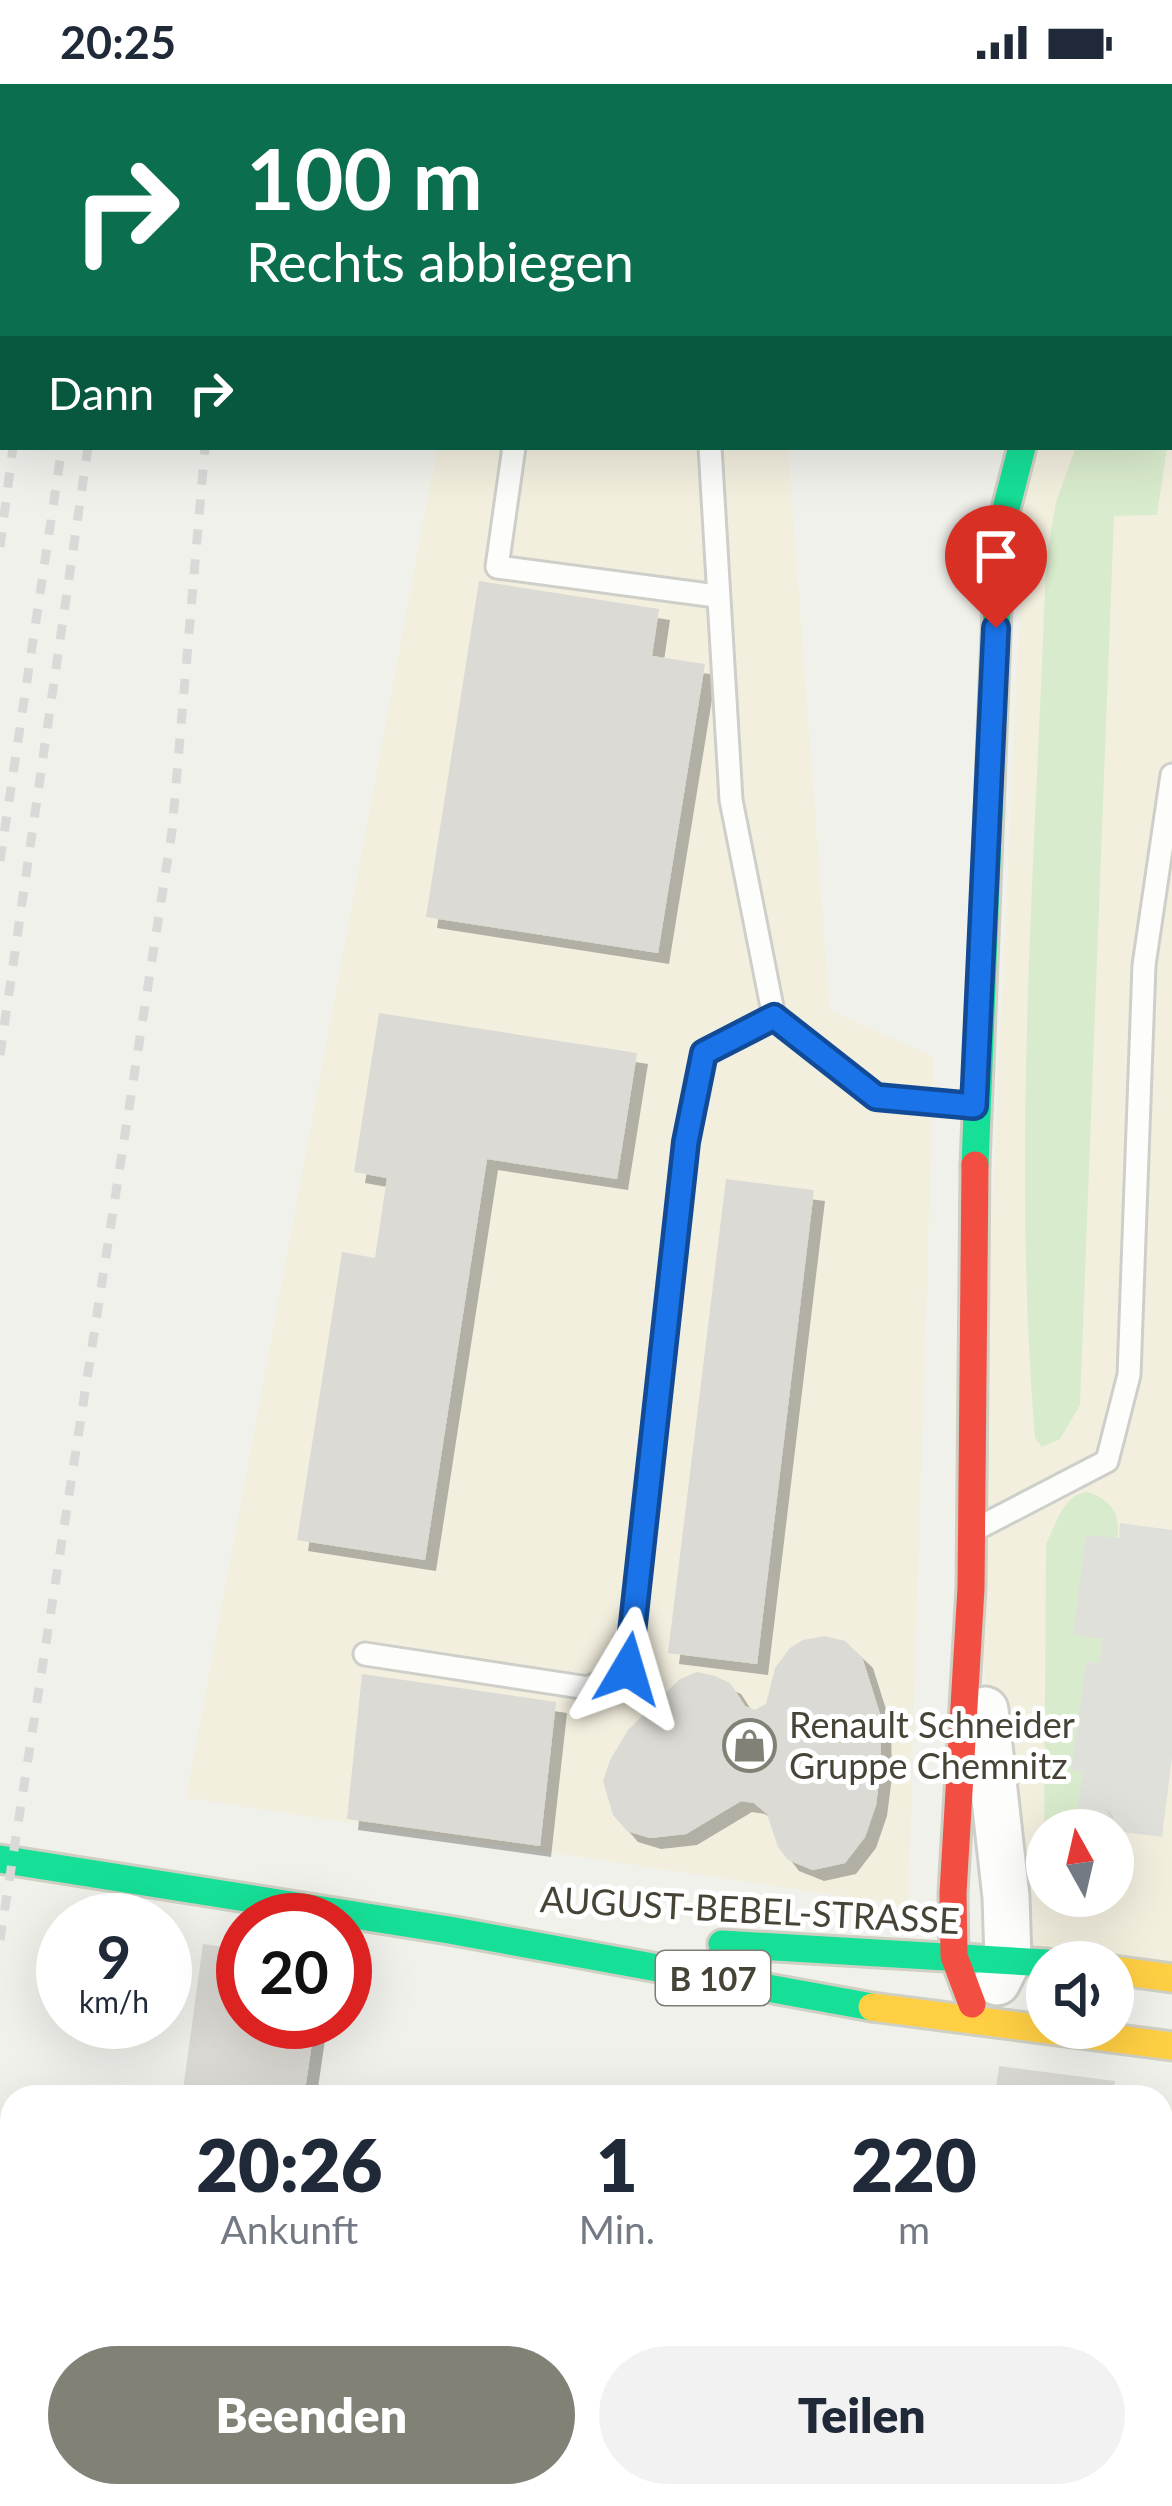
<!DOCTYPE html>
<html lang="de">
<head>
<meta charset="utf-8">
<style>
  :root { --surface:#fff; --page:#f2f2f3; --text:#1f2937; --muted:#747a83; --accent:#828176 }
  body { margin:0; font-family:Lato,sans-serif; background:var(--page); color:var(--text); height:100vh; display:flex; flex-direction:column; font-size:45px; white-space:nowrap }
  * { box-sizing:border-box; margin:0 }
  p { font-size:39px; color:var(--muted) }
  .icon { flex:none; width:66px; height:66px; fill:none; stroke:currentColor; stroke-width:2; stroke-linecap:round; stroke-linejoin:round }
  .map { position:relative; flex:1; overflow:hidden }
  .details { position:absolute; left:0px; top:2001px; width:1173px; height:423px; display:flex; flex-direction:column; background:var(--surface); border-radius:36px 36px 0 0; box-shadow:0 12px 48px #0002 }
  .details>* { flex:none }
  .top-card { position:absolute; left:0px; top:0px; width:1173px; height:366px; box-shadow:0 12px 48px #0002; background:#0b6e4f; color:#fff; overflow:hidden }
  .needle { width:78px; rotate:352deg }
  .fabs { position:absolute; left:1026px; top:1725px; display:grid; gap:24px }
  .fabs a { display:grid; place-items:center; width:108px; height:108px; border-radius:50%; background:var(--surface); box-shadow:0 12px 48px #0002; font-size:60px }
  .speed { position:absolute; left:36px; top:1809px; display:flex; gap:24px; font-size:60px; font-weight:700; text-align:center }
  .speed>* { display:grid; place-content:center; width:156px; height:156px; border-radius:50%; background:var(--surface); box-shadow:0 12px 48px #0002; line-height:1 }
  .speed small { font-size:30px; font-weight:400 }
  .speed .limit { border:18px solid #d22; background:#fff; color:#111 }
  .pin { position:absolute; display:grid; place-items:center; width:102px; height:102px; color:#fff; margin:-123px -51px; border-radius:50% 50% 50% 0; rotate:-45deg; box-shadow:0 0 12px #0007 }
  .pin .icon { rotate:45deg }
  .me { position:absolute; width:132px; margin:-66px; rotate:7deg; stroke-linejoin:round; filter:drop-shadow(0 0 9px #0008) }
  .turn { display:flex; align-items:center; gap:42px; height:252px; padding:0 48px; font-size:54px }
  .turn .icon { width:156px; height:156px; stroke-width:2.5 }
  .turn b { display:block; font-size:84px; line-height:102px }
  .then { display:flex; align-items:center; height:114px; padding:0 48px; background:#0003; gap:24px; font-size:45px }
  .eta { display:flex; justify-content:space-evenly; align-items:center; height:204px; text-align:center }
  .eta b { font-size:72px; font-weight:800; line-height:84px }
  .button { display:flex; gap:24px; margin-top:auto; padding:24px 48px }
  .button a { flex:1; height:138px; border-radius:72px; background:var(--accent); color:#fff; font-size:48px; font-weight:800; line-height:138px; text-align:center }
  .button a+a { background:var(--page); color:var(--text) }
  .status { display:flex; justify-content:space-between; align-items:center; height:84px; padding:0 60px; background:var(--surface); direction:ltr }
  .status svg { height:33px; fill:currentColor }
  .map>svg:first-child { display:block }
</style>
</head>
<body>
<div class="status"><b>20:25</b><svg viewBox="0 0 49 12"><path d="M0 12V9h3v3zM5 12V6h3v6zM10 12V3h3v9zM15 12V0h3v12zM26 1h20v11H26zM47 4h2v5h-2z"/></svg></div>
<div class="map">
<svg width="1172" height="2422" viewBox="0 0 1172 2422">
  <defs>
    <filter id="shadow"><feDropShadow dx="11" dy="11" stdDeviation="0" flood-color="#0004"/></filter>
  </defs>
  <rect width="100%" height="100%" fill="#f1f1ec"/>
  <g fill="#f3efdf" fill-rule="evenodd">
    <path d="M1172 29V1889L1099 1876 1020 1870 975 1505 1027 363H1170ZM1047 1746H1113V1812H1047Z"/>
    <polygon points="437,363 788,363 830,926 934,973 908,1822 186,1714"/>
  </g>
  <g fill="#d9ebcd">
    <path d="M1076 363H1167L1157 431 1114 432 1080 1321 1060 1355 1042 1363 1035 1354C1011 1063 1036 768 1046 477L1056 418Z"/>
    <path d="M1087 1408C1155 1428 1093 1509 1073 1550L1103 1554 1099 1579 1087 1578 1072 1686 1083 1687 1092 1738 1081 1746H1047L1044 1774 1046 1460C1056 1440 1063 1411 1087 1408Z"/>
    <polygon points="0,2267 12,2268 12,2412 41,2412 40,2422 0,2422"/>
  </g>
  <polygon fill="#e0e0db" points="1120,1439 1172,1446 1172,1674 1162,1753 1098,1745 1091,1738 1076,1736 1083,1688 1071,1686 1086,1578 1099,1579 1103,1555 1073,1551 1086,1451 1119,1454"/>
  <g fill="#dbdad4" filter="url(#shadow)">
    <polygon points="479,497 659,525 652,572 705,580 658,869 426,833"/>
    <polygon points="379,929 637,969 617,1095 487,1075 425,1476 297,1456 342,1168 375,1174 387,1094 354,1088"/>
    <polygon points="726,1095 814,1106 757,1580 668,1569"/>
    <polygon points="825,1552 845,1557 862,1573 880,1630 881,1682 876,1721 865,1753 845,1779 813,1786 788,1776 778,1763 767,1730 754,1719 741,1717 686,1750 650,1754 627,1747 613,1731 603,1697 610,1676 628,1646 680,1595 697,1588 715,1592 730,1599 745,1622 755,1626 766,1620 775,1584 790,1564 803,1556"/>
    <polygon points="362,1590 556,1618 540,1762 347,1735"/>
    <polygon points="203,1860 243,1866 243,1938 315,1938 304,2013 182,2013"/>
    <polygon points="999,1982 1115,1997 1113,2013 995,2013"/>
  </g>
  <g fill="none" stroke-linecap="round" stroke-linejoin="round">
    <defs>
      <g id="lane">
        <polyline points="695,0 695,3"/>
        <polyline points="537,3 538,0"/>
        <polyline points="514,363 497,483 716,512"/>
        <polyline points="710,363 731,716 774,933 876,1013 968,1021"/>
        <polyline points="982,1442 1107,1377 1129,1291 1144,881 1172,691"/>
        <polyline points="365,1570 588,1604 628,1585 686,1058 704,969 774,933"/>
        <polyline points="1161,2099 1172,2100"/>
        <polyline points="289,2422 291,2412"/>
      </g>
      <g id="street">
        <polyline points="1170,21 1172,16"/>
        <polyline points="985,1626 1006,1813 1008,1876 997,1898"/>
      </g>
      <g id="fast">
        <polyline points="975,1081 1000,448 1022,363"/>
        <polyline points="0,1775 449,1846 872,1923"/>
        <polyline points="722,1860 1047,1879"/>
      </g>
      <g id="slow">
        <polyline points="1113,1886 1172,1894"/>
        <polyline points="872,1923 1172,1962"/>
      </g>
      <polyline id="jam" points="972,1920 954,1872 953,1809 971,1504 975,1081"/>
    </defs>
    <use href="#lane" stroke="#cfcfc9" stroke-width="27"/>
    <use href="#street" stroke="#cfcfc9" stroke-width="51"/>
    <use href="#fast" stroke="#d0cfc3" stroke-width="33"/>
    <use href="#slow" stroke="#d0cfc3" stroke-width="33"/>
    <use href="#jam" stroke="#d0cfc3" stroke-width="33"/>
    <polyline stroke="#d1d1cb" stroke-width="8" stroke-dasharray="6 6" stroke-linecap="butt" points="1091,1746 1111,1730"/>
    <use href="#lane" stroke="#fdfdfc" stroke-width="21"/>
    <use href="#street" stroke="#fdfdfc" stroke-width="45"/>
    <use href="#fast" stroke="#16e098" stroke-width="27"/>
    <use href="#slow" stroke="#ffcf43" stroke-width="27"/>
    <use href="#jam" stroke="#f24e42" stroke-width="27"/>
    <g stroke="#d9d9d8" stroke-width="9" stroke-dasharray="15 15" stroke-linecap="butt">
      <polyline points="28,3 28,0"/>
      <polyline points="58,3 59,0"/>
      <polyline points="115,3 116,0"/>
      <polyline points="141,3 141,0"/>
      <polyline points="234,3 235,0"/>
      <polyline points="0,235 3,211"/>
      <polyline points="0,463 13,363"/>
      <polyline points="0,777 62,363"/>
      <polyline points="0,971 88,363"/>
      <polyline points="0,1856 172,747 205,363"/>
    </g>
  </g>
  <g fill="none" stroke-linecap="round" stroke-linejoin="round">
    <defs>
      <polyline id="route" points="628,1585 686,1058 704,969 774,933 876,1013 974,1022 996,544"/>
    </defs>
    <use href="#route" stroke="#114b97" stroke-width="30"/>
    <use href="#route" stroke="#1a73e8" stroke-width="21"/>
  </g>
  <defs>
    <symbol id="shop-ring" viewBox="-11 -11 22 22"><circle r="9.5" fill="#fff" stroke="#828176" stroke-width="1.5"/><path d="M-5-2.5h2.3a2.7 3.5 0 0 1 5.4 0H5L5.5 6h-11ZM-1.5-2.5h3a1.5 2.3 0 0 0-3 0Z" fill="#828176"/></symbol>
  </defs>
  <g fill-rule="evenodd">
    <use href="#shop-ring" x="720" y="1632" width="59" height="59"/>
  </g>
  <g text-anchor="middle" dominant-baseline="central" stroke-width="10" stroke-linejoin="round" paint-order="stroke">
    <rect fill="#fff" stroke="#7e7c73" stroke-width="3" x="656" y="1867" width="114" height="54" rx="9"/>
    <g font-size="33" font-weight="bold" fill="#474437">
      <text x="713" y="1894">B 107</text>
    </g>
    <g font-size="36" fill="#474437" stroke="#fff" text-anchor="start">
      <text x="789" y="1640">Renault Schneider<tspan x="789" dy="41">Gruppe Chemnitz</tspan></text>
    </g>
    <g font-size="36" fill="#474437" stroke="#fff">
      <text transform="translate(750 1825) rotate(3)">AUGUST-BEBEL-STRASSE</text>
    </g>
  </g>
</svg>
<div class="fabs">
<a><svg class="needle" viewBox="-14 -14 28 28"><path d="M0-13l5 13h-10z" fill="#e53935"/><path d="M0 13l5-13h-10z" fill="#747a83"/></svg></a>
<a><svg class="icon" aria-label="sound" viewBox="0 0 24 24"><path d="M4 9h4l5-4v14l-5-4H4zM17 9q2 3 0 6"/></svg></a>
</div>
<div class="speed"><div>9<small>km/h</small></div><div class="limit">20</div></div>
<div class="pin" style="left:996px;top:544px;background:#d93025"><svg class="icon" aria-label="arrive" viewBox="0 0 24 24"><path d="M6 21V4h12l-3 4 3 4H6"/></svg></div>
<svg class="me" style="left:628px;top:1585px" viewBox="-20 -20 40 40"><path d="M0-17L14 15 0 8-14 15z" fill="#1a73e8" stroke="#fff" stroke-width="4"/></svg>
<div class="top-card">
<div class="turn"><svg class="icon" aria-label="right" viewBox="0 0 24 24"><path d="M7 20v-9h11M14 6l5 5-5 5"/></svg><div><b>100 m</b>Rechts abbiegen</div></div>
<div class="then">Dann<svg class="icon" aria-label="right" viewBox="0 0 24 24"><path d="M7 20v-9h11M14 6l5 5-5 5"/></svg></div>
</div>
<section class="details">
<div class="eta">
<div><b>20:26</b><p>Ankunft</p></div>
<div><b>1</b><p>Min.</p></div>
<div><b>220</b><p>m</p></div>
</div>
<div class="button"><a>Beenden</a><a>Teilen</a></div>
</section>
</div>
</body>
</html>
